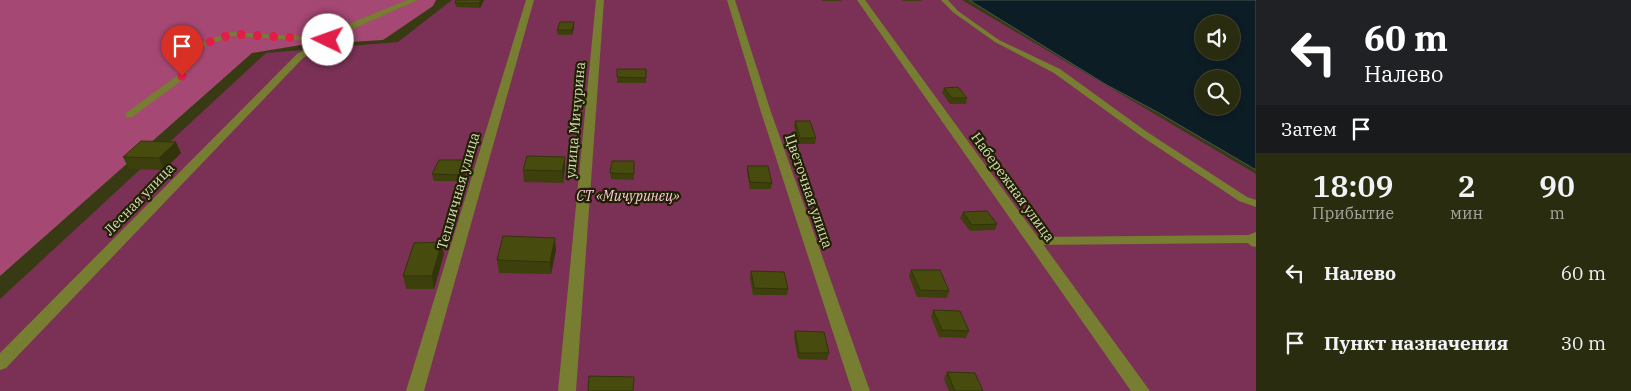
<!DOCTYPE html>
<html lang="ru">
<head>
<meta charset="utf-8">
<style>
  :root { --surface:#292c0e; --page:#35381c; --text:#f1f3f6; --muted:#a5a79e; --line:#45482e }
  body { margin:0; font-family:"IBM Plex Serif",serif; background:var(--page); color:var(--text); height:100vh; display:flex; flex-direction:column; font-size:19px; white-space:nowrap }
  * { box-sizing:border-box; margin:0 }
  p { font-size:16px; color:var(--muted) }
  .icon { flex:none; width:28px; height:28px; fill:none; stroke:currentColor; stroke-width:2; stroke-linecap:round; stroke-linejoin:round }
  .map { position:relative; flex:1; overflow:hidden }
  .sheet { display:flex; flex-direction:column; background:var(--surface); width:375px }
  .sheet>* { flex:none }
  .guide { background:#202124; color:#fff; overflow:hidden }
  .controls { position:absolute; left:1195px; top:15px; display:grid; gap:10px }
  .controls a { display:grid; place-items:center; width:45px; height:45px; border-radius:50%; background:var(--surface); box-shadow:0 2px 8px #0003,0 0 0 1px var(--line); font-size:25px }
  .pin { position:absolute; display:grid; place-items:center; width:42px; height:42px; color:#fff; margin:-51px -21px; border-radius:50% 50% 50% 0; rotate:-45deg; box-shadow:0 0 5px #0007 }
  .pin .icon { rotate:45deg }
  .me { position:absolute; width:55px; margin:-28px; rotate:273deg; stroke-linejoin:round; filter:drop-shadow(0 0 4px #0008) }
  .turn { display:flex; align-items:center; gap:18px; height:105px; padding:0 25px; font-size:22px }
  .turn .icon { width:65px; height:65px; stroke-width:2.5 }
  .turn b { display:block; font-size:35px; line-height:42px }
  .then { display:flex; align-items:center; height:48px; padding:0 25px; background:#0003; gap:10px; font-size:19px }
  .eta { display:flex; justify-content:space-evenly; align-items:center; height:85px; text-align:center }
  .eta b { font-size:30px; font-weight:600; line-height:35px }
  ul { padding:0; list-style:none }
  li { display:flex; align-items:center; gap:15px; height:70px; padding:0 25px }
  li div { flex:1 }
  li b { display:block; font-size:19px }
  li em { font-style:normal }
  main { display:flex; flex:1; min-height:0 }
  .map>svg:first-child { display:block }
</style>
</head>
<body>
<main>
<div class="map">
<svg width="1256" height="391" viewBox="0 0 1256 391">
  <rect width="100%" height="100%" fill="#373a12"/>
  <polygon fill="#7b3155" points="452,0 962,0 1256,174 1256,391 0,391 0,299 266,53 398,42"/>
  <polygon fill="#a64874" points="0,0 436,0 433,6 383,40 301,45 252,53 0,276"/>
  <path fill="#0d1d25" stroke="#4a5651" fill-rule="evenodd" d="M969 0H1256V170L1159 113 1105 84ZM1204 24H1231V51H1204ZM1204 79H1231V106H1204Z"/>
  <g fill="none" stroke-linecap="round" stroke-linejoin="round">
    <g fill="#777d31" fill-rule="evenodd">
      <polygon points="941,0 948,0 958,11 999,40 1060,69 1147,132 1247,197 1256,200 1256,207 1239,201 1141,136 1054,73 995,42 954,13"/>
      <polygon points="232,32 328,38 332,40 328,42 233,36 196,49 190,61 185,78 132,117 126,117 126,113 178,75 182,61 190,46"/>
      <polygon points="1256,232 1256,241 1251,243 1034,245 1029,241 1034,237 1248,235"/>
    </g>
    <g fill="#777d31" fill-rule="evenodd">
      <polygon points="407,0 418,0 357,27 303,58 6,368 0,370 0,353 297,54 351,23"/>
      <polygon points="526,0 534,0 424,391 406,391"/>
      <polygon points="596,0 604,0 576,391 558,391"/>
      <polygon points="727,0 735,0 771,112 870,391 852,391 761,112"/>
      <polygon points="857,0 865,0 1150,391 1131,391"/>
      <polygon points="1251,235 1256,236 1256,247 1251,246 1244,239 1246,236"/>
    </g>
  </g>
  <g fill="#3d400c">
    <polygon points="484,0 480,8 456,7 455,3"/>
    <rect x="822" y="0" width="19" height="1"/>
    <polygon points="902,0 922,0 921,1 903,1"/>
    <polygon points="574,27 572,35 558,35 557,30"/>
    <polygon points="617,69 646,78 646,83 617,83"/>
    <polygon points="944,88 967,98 966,104 950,104 942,93"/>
    <polygon points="795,121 816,138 815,144 799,144 794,126"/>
    <polygon points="181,153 164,170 129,169 123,157"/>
    <polygon points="565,157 565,168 563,183 524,182 523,170"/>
    <polygon points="468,160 469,166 463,181 434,181 432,174"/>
    <polygon points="634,161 634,180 611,179 610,173"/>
    <polygon points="747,166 772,183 771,189 750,189 747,172"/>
    <polygon points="963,212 997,224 995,230 970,231 960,218"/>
    <polygon points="556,250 551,274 499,273 497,260"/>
    <polygon points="444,254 434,289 406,289 403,276"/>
    <polygon points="911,270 949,291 947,298 917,297 909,276"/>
    <polygon points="751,271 788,289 787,295 753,295 750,278"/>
    <polygon points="933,310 969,331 966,338 939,337 931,317"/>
    <polygon points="795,331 829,353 827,360 798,359 794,338"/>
    <polygon points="947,372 983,391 949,391 944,379"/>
  </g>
  <g fill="#32340a">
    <polygon points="481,0 484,0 480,8 479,3"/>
    <polygon points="574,22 574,27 572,35 572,30"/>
    <polygon points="176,142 181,153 164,170 159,158"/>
    <polygon points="565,157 565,168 563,183 562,171"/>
    <polygon points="468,160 469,166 463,181 462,175"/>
    <polygon points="555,238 556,250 551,274 550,262"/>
    <polygon points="442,242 444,254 434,289 432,276"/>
  </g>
  <g fill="#474b0e" stroke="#32340a">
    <polygon points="456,0 481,0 479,3 455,3"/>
    <polygon points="560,22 574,22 572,30 557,30"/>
    <polygon points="617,69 646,69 646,78 617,77"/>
    <polygon points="958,87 967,98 952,98 944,88"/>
    <polygon points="795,121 810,121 816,138 800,138"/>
    <polygon points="141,141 176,142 159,158 123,157"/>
    <polygon points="527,156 565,157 562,171 523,170"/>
    <polygon points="439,160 468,160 462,175 432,174"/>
    <polygon points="612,161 634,161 634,174 610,173"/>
    <polygon points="747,166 768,166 772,183 750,182"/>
    <polygon points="987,211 997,224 972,225 963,212"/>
    <polygon points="503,236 555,238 550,262 497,260"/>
    <polygon points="442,242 432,276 403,276 414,243"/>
    <polygon points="911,270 940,270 949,291 920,290"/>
    <polygon points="751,271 784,272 788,289 754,288"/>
    <polygon points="933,310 960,311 969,331 942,330"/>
    <polygon points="795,331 824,332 829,353 799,353"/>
    <polygon points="947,372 975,373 983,391 955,391"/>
    <polygon points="589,376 634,377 633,391 588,391"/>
  </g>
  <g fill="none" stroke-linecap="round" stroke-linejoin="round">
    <polyline stroke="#e11d48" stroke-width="9" stroke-dasharray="0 16.2" points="182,76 186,61 193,48 232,34 328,40"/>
  </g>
  <g text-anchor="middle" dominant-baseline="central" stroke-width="4.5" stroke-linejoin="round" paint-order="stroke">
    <g font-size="14" fill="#d7dcb7" stroke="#1f2102">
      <text transform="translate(575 120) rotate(-85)">улица Мичурина</text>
      <text transform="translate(1013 187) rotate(54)">Набережная улица</text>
      <text transform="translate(458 191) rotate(-74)">Тепличная улица</text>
      <text transform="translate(809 191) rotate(71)">Цветочная улица</text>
      <text transform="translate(139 199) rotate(-46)">Лесная улица</text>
    </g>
    <g font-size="14" font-style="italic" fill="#ffcadf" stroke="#1f2102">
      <text x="628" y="196">СТ «Мичуринец»</text>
    </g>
  </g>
</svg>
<div class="controls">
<a><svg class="icon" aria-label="sound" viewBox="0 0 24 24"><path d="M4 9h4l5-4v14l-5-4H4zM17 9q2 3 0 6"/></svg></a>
<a><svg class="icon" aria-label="search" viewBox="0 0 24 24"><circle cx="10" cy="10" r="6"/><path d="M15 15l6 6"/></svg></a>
</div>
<div class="pin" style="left:182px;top:76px;background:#d93025"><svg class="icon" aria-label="arrive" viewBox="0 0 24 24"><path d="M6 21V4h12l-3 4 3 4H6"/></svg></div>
<svg class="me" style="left:328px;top:40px" viewBox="-20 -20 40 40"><circle r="19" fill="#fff"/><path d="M0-13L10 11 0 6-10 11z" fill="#e11d48"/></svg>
</div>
<section class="sheet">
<div class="guide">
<div class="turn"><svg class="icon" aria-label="left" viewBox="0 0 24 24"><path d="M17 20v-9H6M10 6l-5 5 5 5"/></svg><div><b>60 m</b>Налево</div></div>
<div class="then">Затем<svg class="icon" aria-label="arrive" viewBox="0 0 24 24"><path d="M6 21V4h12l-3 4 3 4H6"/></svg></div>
</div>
<div class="eta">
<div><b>18:09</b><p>Прибытие</p></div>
<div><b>2</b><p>мин</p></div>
<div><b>90</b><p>m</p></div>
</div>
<ul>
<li><svg class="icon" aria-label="left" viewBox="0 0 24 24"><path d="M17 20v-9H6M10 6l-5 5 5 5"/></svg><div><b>Налево</b></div><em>60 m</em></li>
<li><svg class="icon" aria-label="arrive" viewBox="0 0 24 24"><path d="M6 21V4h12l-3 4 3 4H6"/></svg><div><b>Пункт назначения</b></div><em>30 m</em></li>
</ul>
</section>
</main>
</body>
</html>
